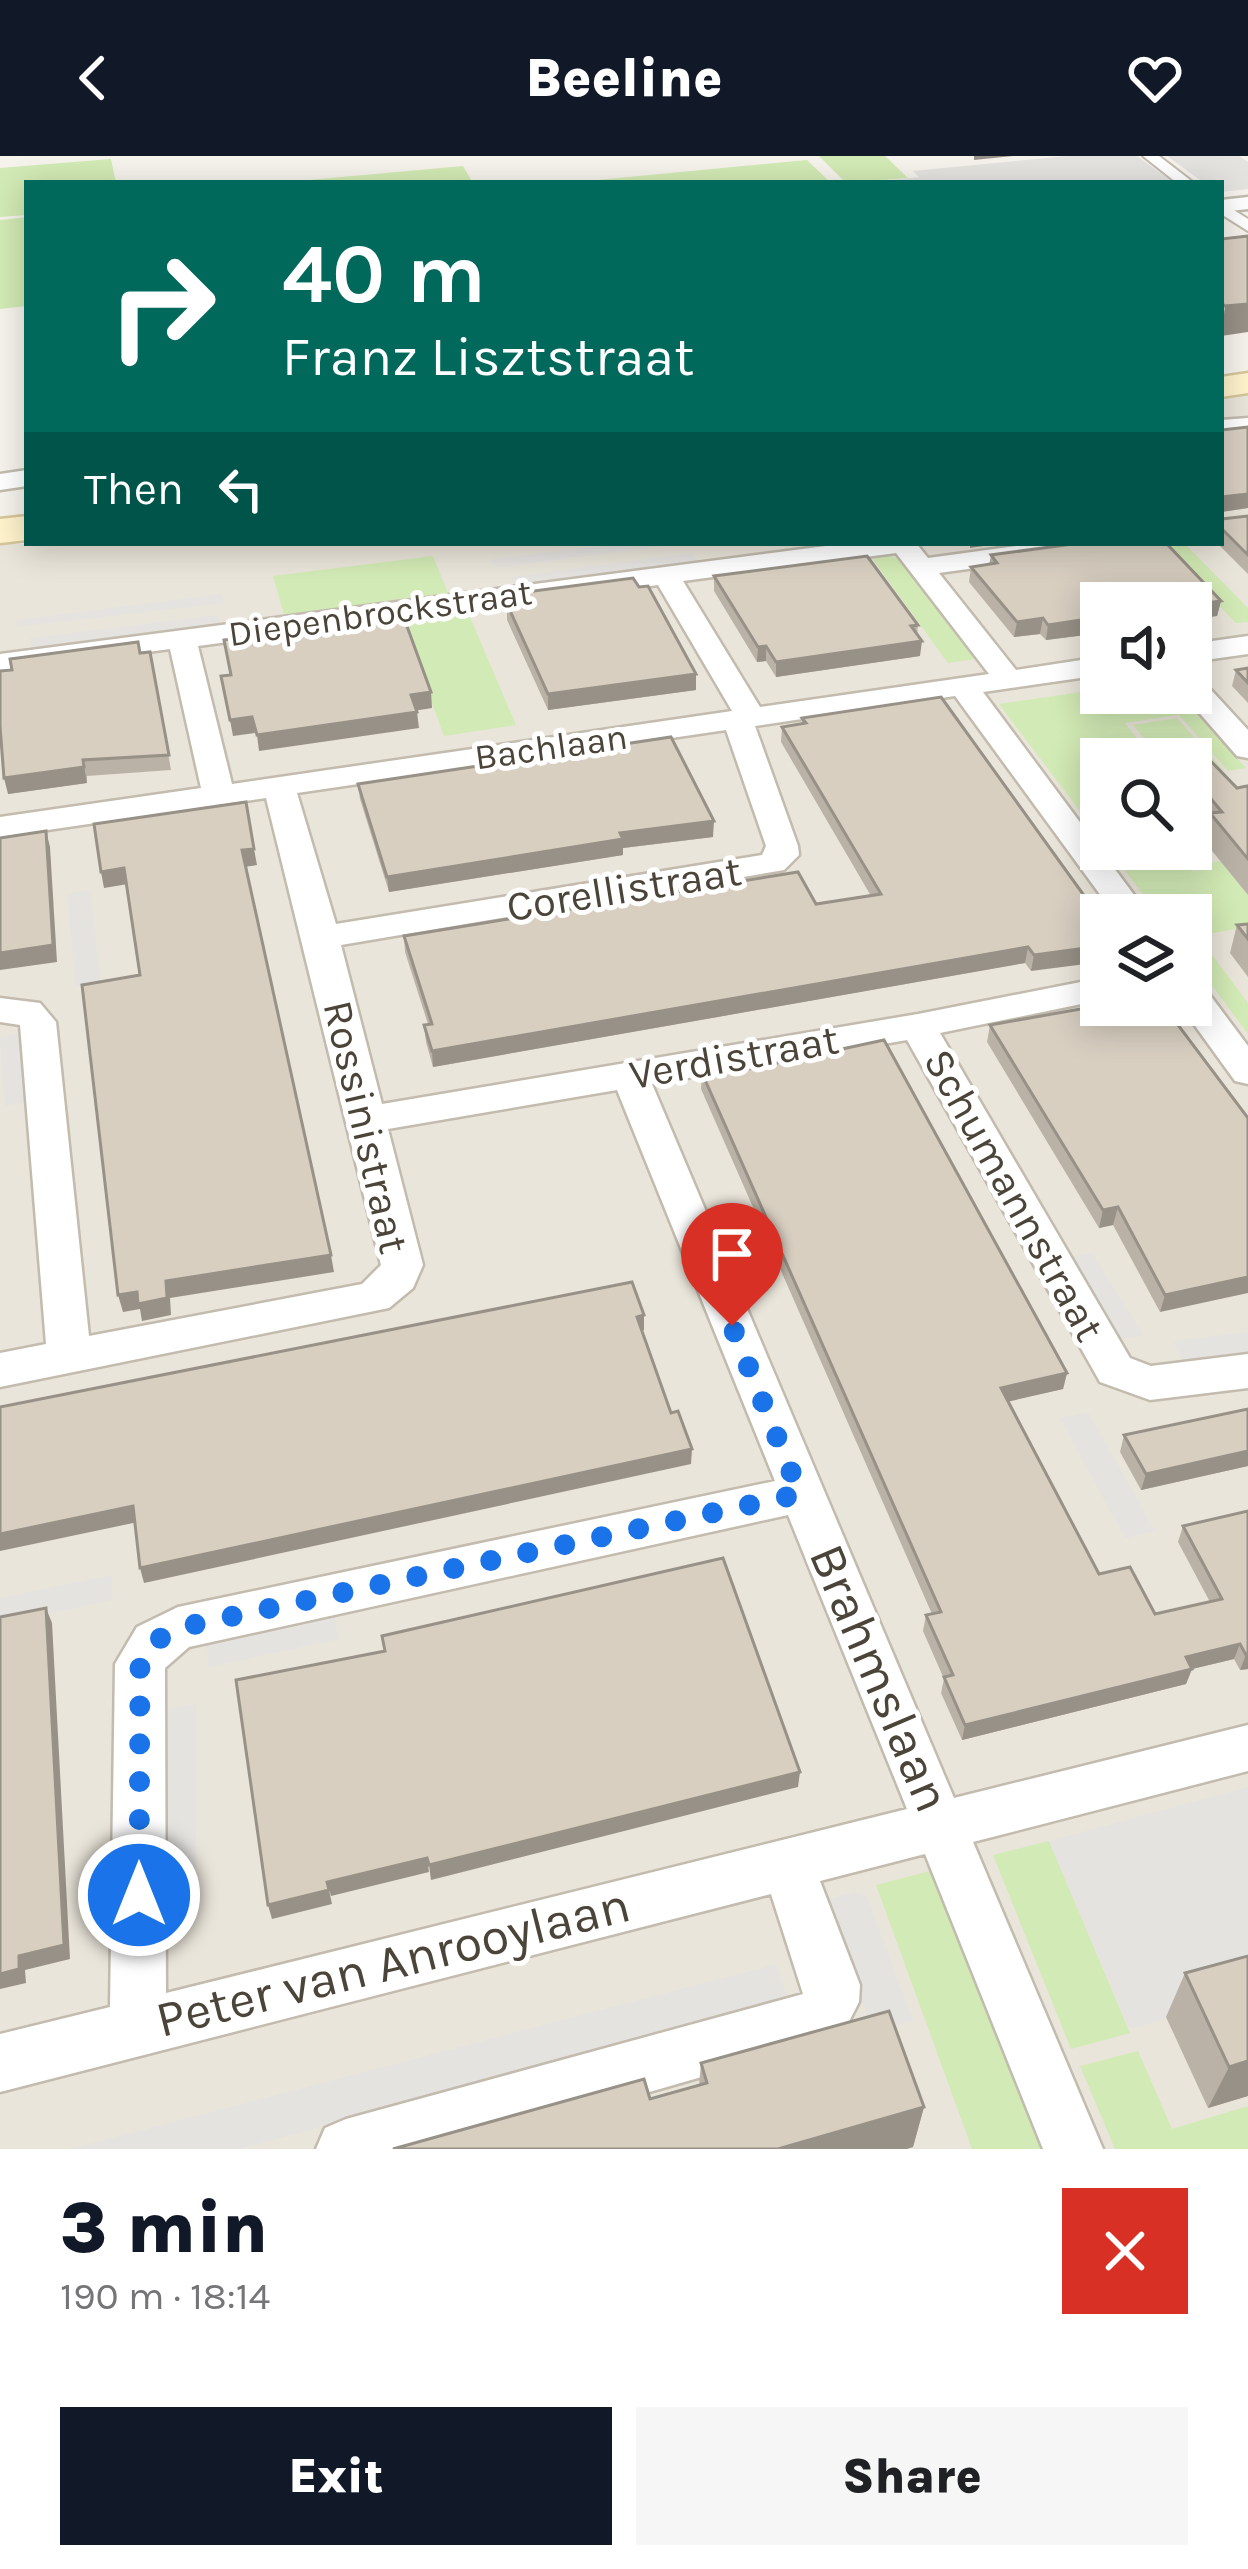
<!DOCTYPE html>
<html lang="en">
<head>
<meta charset="utf-8">
<style>
  :root { --surface:#fff; --page:#f6f6f6; --text:#202124; --muted:#757577; --accent:#111827 }
  body { margin:0; font-family:Karla,sans-serif; background:var(--page); color:var(--text); height:100vh; display:flex; flex-direction:column; font-size:45px; white-space:nowrap }
  * { box-sizing:border-box; margin:0 }
  p { font-size:39px; color:var(--muted) }
  .icon { flex:none; width:66px; height:66px; fill:none; stroke:currentColor; stroke-width:2; stroke-linecap:round; stroke-linejoin:round }
  .map { position:relative; height:1993px; overflow:hidden }
  .side { display:flex; flex-direction:column; background:var(--surface); flex:1 }
  .side>* { flex:none }
  .top-card { position:absolute; left:24px; top:24px; width:1200px; height:366px; border-radius:0px; box-shadow:0 6px 30px #0003; background:#00695c; color:#fff; overflow:hidden }
  .controls { position:absolute; left:1080px; top:426px; display:grid; gap:24px }
  .controls a { display:grid; place-items:center; width:132px; height:132px; border-radius:0px; background:var(--surface); box-shadow:0 6px 30px #0003; font-size:60px }
  .pin { position:absolute; display:grid; place-items:center; width:102px; height:102px; color:#fff; margin:-123px -51px; border-radius:50% 50% 50% 0; rotate:-45deg; box-shadow:0 0 12px #0007 }
  .pin .icon { rotate:45deg }
  .me { position:absolute; width:132px; margin:-66px; rotate:0deg; stroke-linejoin:round; filter:drop-shadow(0 0 9px #0008) }
  .turn { display:flex; align-items:center; gap:42px; height:252px; padding:0 60px; font-size:54px }
  .turn .icon { width:156px; height:156px; stroke-width:2.5 }
  .turn b { display:block; font-size:84px; line-height:102px }
  .then { display:flex; align-items:center; height:114px; padding:0 60px; background:#0003; gap:24px; font-size:45px }
  .round { display:grid; place-items:center; flex:none; width:126px; height:126px; border-radius:0px; background:var(--page) }
  .head { display:flex; align-items:center; justify-content:space-between; height:204px; padding:0 60px }
  h1 { font-size:72px; font-weight:800; line-height:90px; color:var(--accent) }
  .action { display:flex; gap:24px; margin-top:auto; padding:24px 60px }
  .action a { flex:1; height:138px; border-radius:0px; background:var(--accent); color:#fff; font-size:48px; font-weight:800; line-height:138px; text-align:center }
  .action a+a { background:var(--page); color:var(--text) }
  header { display:flex; justify-content:space-between; align-items:center; height:156px; padding:0 60px; background:var(--accent); color:#fff; font-size:54px; font-weight:800 }
  .map>svg:first-child { display:block }
</style>
</head>
<body>
<header><svg class="icon" aria-label="back" viewBox="0 0 24 24"><path d="M15 5l-7 7 7 7"/></svg>Beeline<svg class="icon" aria-label="heart" viewBox="0 0 24 24"><path d="M12 20l-8-8c-3-5 5-10 8-4 3-6 11-1 8 4z"/></svg></header>
<div class="map">
<svg width="1248" height="1993" viewBox="0 0 1248 1993">
  <rect width="100%" height="100%" fill="#f6f3ec"/>
  <path fill="#eae5da" fill-rule="evenodd" d="M1248 237V1993H0V388L1221 387V240ZM1101 447H1191V537H1101ZM1101 603H1191V693H1101ZM1101 759H1191V849H1101Z"/>
  <g fill="#d2eab5">
    <polygon points="819,0 885,0 908,22 846,27"/>
    <polygon points="111,3 116,27 27,27 27,59 0,61 0,12"/>
    <polygon points="807,4 831,27 566,27"/>
    <polygon points="463,10 473,27 275,27"/>
    <polygon points="27,61 27,150 0,153 0,64"/>
    <polygon points="1184,387 1248,452 1248,466 1236,467 1159,388"/>
    <polygon points="888,399 899,403 976,503 948,507 871,401"/>
    <polygon points="433,400 449,440 285,462 273,420"/>
    <polygon points="467,454 516,569 444,580 401,463"/>
    <polygon points="1101,533 1101,537 1180,537 1246,612 1228,615 1179,559 1125,567 1153,603 1101,603 1101,683 999,548"/>
    <polygon points="1177,562 1223,614 1191,619 1191,603 1161,603 1133,569"/>
    <polygon points="1109,693 1174,693 1193,716 1197,714 1180,693 1198,709 1231,703 1226,712 1248,739 1248,771 1191,781 1191,759 1158,759"/>
    <polygon points="1204,788 1248,847 1248,878 1191,801 1191,790"/>
    <polygon points="1049,1685 1130,1877 1071,1893 993,1699"/>
    <polygon points="934,1714 1040,1987 1039,1993 972,1993 876,1729"/>
    <polygon points="1138,1895 1172,1973 1248,1950 1248,1993 1115,1993 1080,1910"/>
  </g>
  <g fill="#e5e3e0">
    <polygon points="1067,0 1137,0 1174,27 860,27 919,21 913,15"/>
    <polygon points="1167,0 1239,0 1248,6 1248,33 1221,36 1221,27 1204,27"/>
    <polygon points="623,387 686,387 502,411 491,408 493,403"/>
    <polygon points="692,397 697,406 514,430 511,421"/>
    <polygon points="220,438 226,447 16,471 18,464"/>
    <polygon points="218,459 220,468 31,492 30,482"/>
    <polygon points="90,734 101,826 76,830 67,738"/>
    <polygon points="25,877 30,946 5,950 0,881"/>
    <polygon points="1092,1097 1143,1179 1113,1185 1063,1103"/>
    <polygon points="1248,1176 1248,1198 1183,1206 1173,1185"/>
    <polygon points="1088,1256 1155,1375 1125,1382 1060,1262"/>
    <polygon points="111,1419 113,1444 0,1468 0,1442"/>
    <polygon points="334,1455 339,1483 209,1511 205,1483"/>
    <polygon points="196,1548 196,1755 160,1761 163,1553"/>
    <polygon points="1248,1631 1248,1840 1129,1873 1049,1685"/>
    <polygon points="855,1736 867,1741 913,1865 873,1876 825,1744"/>
    <polygon points="776,1808 788,1843 240,1993 70,1993"/>
  </g>
  <g fill="none" stroke-linecap="round" stroke-linejoin="round">
    <defs>
      <g id="pedestrian">
        <polygon points="1143,0 1159,0 1194,27 1177,27"/>
        <polygon points="1221,46 1248,63 1248,75 1221,58"/>
      </g>
      <g id="minor">
        <polygon points="1248,41 1248,53 1221,56 1221,44"/>
        <polygon points="1248,262 1248,276 1221,278 1221,264"/>
        <polygon points="27,314 27,330 0,334 0,318"/>
        <path d="M849 387H916L928 402 1038 387H1109L1096 395 939 417 1016 514 1101 501V519L983 536 1149 759H1115L955 540 755 570 798 690 799 699 784 714 341 789 382 948 918 858 1101 822V844L940 877 1130 1202 1151 1210 1248 1198V1232L1150 1244 1100 1226 907 884 652 928 954 1642 1248 1569V1615L973 1686 1103 1993H1043L925 1698 820 1725 860 1829 859 1846 841 1881 451 1993H316L325 1972 346 1963 803 1838 771 1738 0 1936V1878L110 1851 115 1508 137 1471 178 1451 775 1325 617 934 388 973 423 1109 413 1132 389 1152 0 1231V1197L46 1188 20 869 0 866V842L40 847 56 866 89 1180 362 1128 381 1109 266 642 0 681V661L201 632 170 493 0 516V498ZM896 397 989 518 760 551 683 425ZM658 429 732 555 232 628 198 490ZM726 574 766 690 762 699 336 768 297 637ZM788 1359 907 1653 166 1837 165 1512 189 1491Z"/>
        <polygon points="1248,480 1248,498 1191,506 1191,488"/>
        <polygon points="1191,520 1201,523 1248,574 1248,602 1237,600 1182,537 1191,537"/>
        <polygon points="1191,828 1204,831 1248,890 1248,928 1235,925 1180,849 1191,849"/>
      </g>
      <g id="secondary">
        <polygon points="1248,217 1248,237 1221,241 1221,221"/>
        <polygon points="27,360 27,384 0,387 0,363"/>
      </g>
    </defs>
    <use href="#pedestrian" stroke="#c2bbae" stroke-width="4"/>
    <use href="#minor" stroke="#c2bbae" stroke-width="5"/>
    <use href="#secondary" stroke="#d6c79b" stroke-width="5"/>
    <use href="#pedestrian" fill="#fff" fill-rule="evenodd"/>
    <use href="#minor" fill="#fff" fill-rule="evenodd"/>
    <use href="#secondary" fill="#fff3cd" fill-rule="evenodd"/>
  </g>
  <g fill="#bab2a6">
    <polygon points="1221,274 1248,352 1221,356 1221,363 1248,360 1248,418 1217,387 1221,387"/>
    <polygon points="991,399 1221,445 1217,460 1101,447 1101,477 1046,484 1040,478 1014,481 969,426 971,411 989,409"/>
    <polygon points="714,420 918,469 917,479 920,500 776,521 766,505 757,506 714,435"/>
    <polygon points="511,438 696,534 548,554 507,464 507,448 512,448"/>
    <polygon points="150,496 171,614 87,620 87,627 8,638 140,497"/>
    <polygon points="1248,512 1248,547 1232,530 1236,514"/>
    <polygon points="802,562 1101,763 1031,815 1025,807 433,911 426,886 424,869 428,868 405,796 404,780 816,748 871,740 781,586 782,571 802,568"/>
    <polygon points="1191,603 1237,632 1248,632 1248,739 1204,685 1207,673 1191,654"/>
    <polygon points="358,628 713,681 623,692 623,699 389,736 360,643"/>
    <polygon points="1248,768 1248,821 1230,797 1237,769"/>
    <polygon points="990,869 1248,962 1160,1156 1113,1069 1099,1072 987,886"/>
    <polygon points="702,917 1067,1217 1063,1233 1008,1245 1099,1418 1155,1458 1210,1446 1178,1386 1183,1370 1248,1355 1248,1513 1240,1514 1234,1503 1192,1513 1186,1528 962,1584 941,1537 944,1523 923,1475 926,1459 932,1458 701,933"/>
    <polygon points="1248,1253 1248,1310 1141,1334 1120,1296 1124,1279"/>
    <polygon points="1248,1800 1248,1940 1208,1952 1166,1861 1185,1817"/>
    <polygon points="701,1907 924,1951 913,1991 650,1943 699,1929"/>
  </g>
  <g fill="#979187">
    <polygon points="974,0 1013,0 974,4"/>
    <polygon points="1248,148 1248,176 1221,180 1225,150"/>
    <polygon points="1248,338 1248,352 1221,356 1221,341"/>
    <polygon points="970,387 1005,387 970,392"/>
    <polygon points="1221,445 1217,460 1191,464 1191,449"/>
    <polygon points="1101,461 1101,477 1046,484 1048,469"/>
    <polygon points="1043,462 1040,478 1014,481 1017,466"/>
    <polygon points="922,485 920,500 776,521 776,506"/>
    <polygon points="766,490 766,505 757,506 758,491"/>
    <polygon points="696,518 696,534 548,554 548,538"/>
    <polygon points="431,536 432,552 413,555 411,539"/>
    <polygon points="417,556 419,572 259,595 257,579"/>
    <polygon points="252,561 255,577 233,580 230,564"/>
    <polygon points="83,604 87,627 8,638 4,622"/>
    <polygon points="714,665 713,681 623,692 623,699 389,736 387,721 620,677"/>
    <polygon points="46,675 50,691 57,806 0,814 0,797"/>
    <polygon points="254,693 257,709 244,711 242,694"/>
    <polygon points="124,712 128,728 104,732 101,716"/>
    <polygon points="1101,790 1101,806 1031,815 1034,799"/>
    <polygon points="1028,791 1025,807 433,911 432,895"/>
    <polygon points="1118,1051 1113,1069 1099,1072 1103,1054"/>
    <polygon points="331,1099 334,1116 170,1142 171,1159 142,1165 140,1153 123,1156 118,1139 137,1136 166,1125"/>
    <polygon points="1248,1121 1248,1137 1160,1156 1165,1139"/>
    <polygon points="644,1159 644,1174 636,1176 637,1161"/>
    <polygon points="1067,1217 1063,1233 998,1248 1001,1232"/>
    <polygon points="692,1293 691,1308 144,1427 140,1412"/>
    <polygon points="1248,1295 1248,1310 1141,1334 1146,1318"/>
    <polygon points="133,1350 138,1366 0,1395 0,1378"/>
    <polygon points="46,1452 52,1467 70,1803 25,1814 26,1827 0,1833 0,1818 19,1800"/>
    <polygon points="1240,1488 1234,1503 1192,1513 1186,1528 962,1584 965,1569 1186,1501"/>
    <polygon points="1248,1498 1248,1513 1240,1514 1246,1499"/>
    <polygon points="800,1616 798,1631 431,1724 429,1709"/>
    <polygon points="427,1702 429,1716 331,1740 327,1726"/>
    <polygon points="329,1734 332,1748 272,1763 268,1749"/>
    <polygon points="1248,1905 1248,1940 1208,1952 1229,1911"/>
    <polygon points="924,1951 913,1991 907,1993 778,1993"/>
  </g>
  <g fill="#d8cfc1" stroke="#979187" stroke-width="3">
    <polygon points="1248,80 1248,148 1225,150 1221,147 1221,83"/>
    <polygon points="1248,271 1248,338 1221,341 1221,274"/>
    <polygon points="1221,349 1221,363 1248,360 1248,399 1221,372"/>
    <polygon points="1080,387 1166,387 1221,445 1191,449 1191,447 1101,447 1101,461 1048,469 1043,462 1017,466 971,411 997,407 991,399"/>
    <polygon points="867,400 918,469 911,470 922,485 776,506 766,490 758,491 714,420"/>
    <polygon points="633,422 639,431 648,430 696,518 548,538 507,448 516,447 511,438"/>
    <polygon points="404,462 431,536 411,539 417,556 257,579 252,561 230,564 221,520 231,519 224,484"/>
    <polygon points="138,486 140,497 150,496 169,599 83,604 84,611 4,622 0,570 0,515 12,514 10,503"/>
    <polygon points="1248,512 1248,527 1236,514"/>
    <polygon points="941,541 1101,763 1101,790 1034,799 1028,791 432,895 424,869 432,868 404,780 798,716 816,748 881,738 782,571 806,567 802,562"/>
    <polygon points="671,581 714,665 620,677 623,683 387,721 358,628"/>
    <polygon points="1200,594 1237,632 1247,630 1248,632 1248,703 1210,657 1222,656 1191,619 1190,603"/>
    <polygon points="246,646 254,693 242,694 331,1099 166,1125 167,1142 138,1148 137,1136 118,1139 82,829 140,819 124,712 101,716 94,668"/>
    <polygon points="46,675 53,789 0,797 0,682"/>
    <polygon points="1248,768 1248,783 1237,769"/>
    <polygon points="1103,849 1163,849 1248,962 1248,1121 1165,1139 1118,1051 1103,1054 990,869"/>
    <polygon points="884,884 1067,1217 1001,1232 1099,1418 1130,1411 1155,1458 1222,1443 1183,1370 1248,1355 1248,1498 1246,1499 1240,1488 1186,1501 1192,1513 965,1569 944,1521 953,1519 926,1459 941,1456 702,917 744,914"/>
    <polygon points="632,1126 644,1159 637,1161 671,1257 678,1255 692,1293 140,1412 133,1350 0,1378 0,1251"/>
    <polygon points="1248,1253 1248,1295 1146,1318 1124,1279"/>
    <polygon points="723,1402 800,1616 429,1709 427,1702 327,1726 329,1734 268,1749 236,1524 385,1495 382,1480"/>
    <polygon points="46,1452 64,1789 19,1800 19,1813 0,1818 0,1461"/>
    <polygon points="1248,1800 1248,1905 1229,1911 1185,1817"/>
    <polygon points="889,1855 924,1951 778,1993 393,1993 644,1923 650,1943 707,1927 701,1907"/>
  </g>
  <g fill="none" stroke-linecap="round" stroke-linejoin="round">
    <polyline stroke="#1a73e8" stroke-width="21" stroke-dasharray="0 37.8" points="139,1739 140,1508 154,1486 178,1472 800,1338 732,1170"/>
  </g>
  <g text-anchor="middle" dominant-baseline="central" stroke-width="10" stroke-linejoin="round" paint-order="stroke">
    <g font-size="36" fill="#4b4439" stroke="#fff">
      <text transform="translate(380 457) rotate(-8)">Diepenbrockstraat</text>
      <text transform="translate(551 591) rotate(-8)">Bachlaan</text>
    </g>
    <g font-size="42" fill="#4b4439" stroke="#fff">
      <text transform="translate(624 733) rotate(-9)">Corellistraat</text>
      <text transform="translate(734 901) rotate(-10)">Verdistraat</text>
      <text transform="translate(366 971) rotate(77)">Rossinistraat</text>
      <text transform="translate(1014 1039) rotate(61)">Schumannstraat</text>
    </g>
    <g font-size="51" fill="#4b4439" stroke="#fff">
      <text transform="translate(880 1522) rotate(67)">Brahmslaan</text>
      <text transform="translate(393 1806) rotate(-14)">Peter van Anrooylaan</text>
    </g>
  </g>
</svg>
<div class="controls">
<a><svg class="icon" aria-label="sound" viewBox="0 0 24 24"><path d="M4 9h4l5-4v14l-5-4H4zM17 9q2 3 0 6"/></svg></a>
<a><svg class="icon" aria-label="search" viewBox="0 0 24 24"><circle cx="10" cy="10" r="6"/><path d="M15 15l6 6"/></svg></a>
<a><svg class="icon" aria-label="layers" viewBox="0 0 24 24"><path d="M12 4l9 5-9 5-9-5zM3 14l9 5 9-5"/></svg></a>
</div>
<div class="pin" style="left:732px;top:1170px;background:#d93025"><svg class="icon" aria-label="arrive" viewBox="0 0 24 24"><path d="M6 21V4h12l-3 4 3 4H6"/></svg></div>
<svg class="me" style="left:139px;top:1739px" viewBox="-20 -20 40 40"><circle r="17" fill="#1a73e8" stroke="#fff" stroke-width="3"/><path d="M0-11L8 9 0 5-8 9z" fill="#fff"/></svg>
<div class="top-card">
<div class="turn"><svg class="icon" aria-label="right" viewBox="0 0 24 24"><path d="M7 20v-9h11M14 6l5 5-5 5"/></svg><div><b>40 m</b>Franz Lisztstraat</div></div>
<div class="then">Then<svg class="icon" aria-label="left" viewBox="0 0 24 24"><path d="M17 20v-9H6M10 6l-5 5 5 5"/></svg></div>
</div>
</div>
<section class="side">
<div class="head"><div><h1>3 min</h1><p>190 m · 18:14</p></div><a class="round" style="background:#d93025;color:#fff"><svg class="icon" aria-label="close" viewBox="0 0 24 24"><path d="M6 6l12 12M18 6L6 18"/></svg></a></div>
<div class="action"><a>Exit</a><a>Share</a></div>
</section>
</body>
</html>
